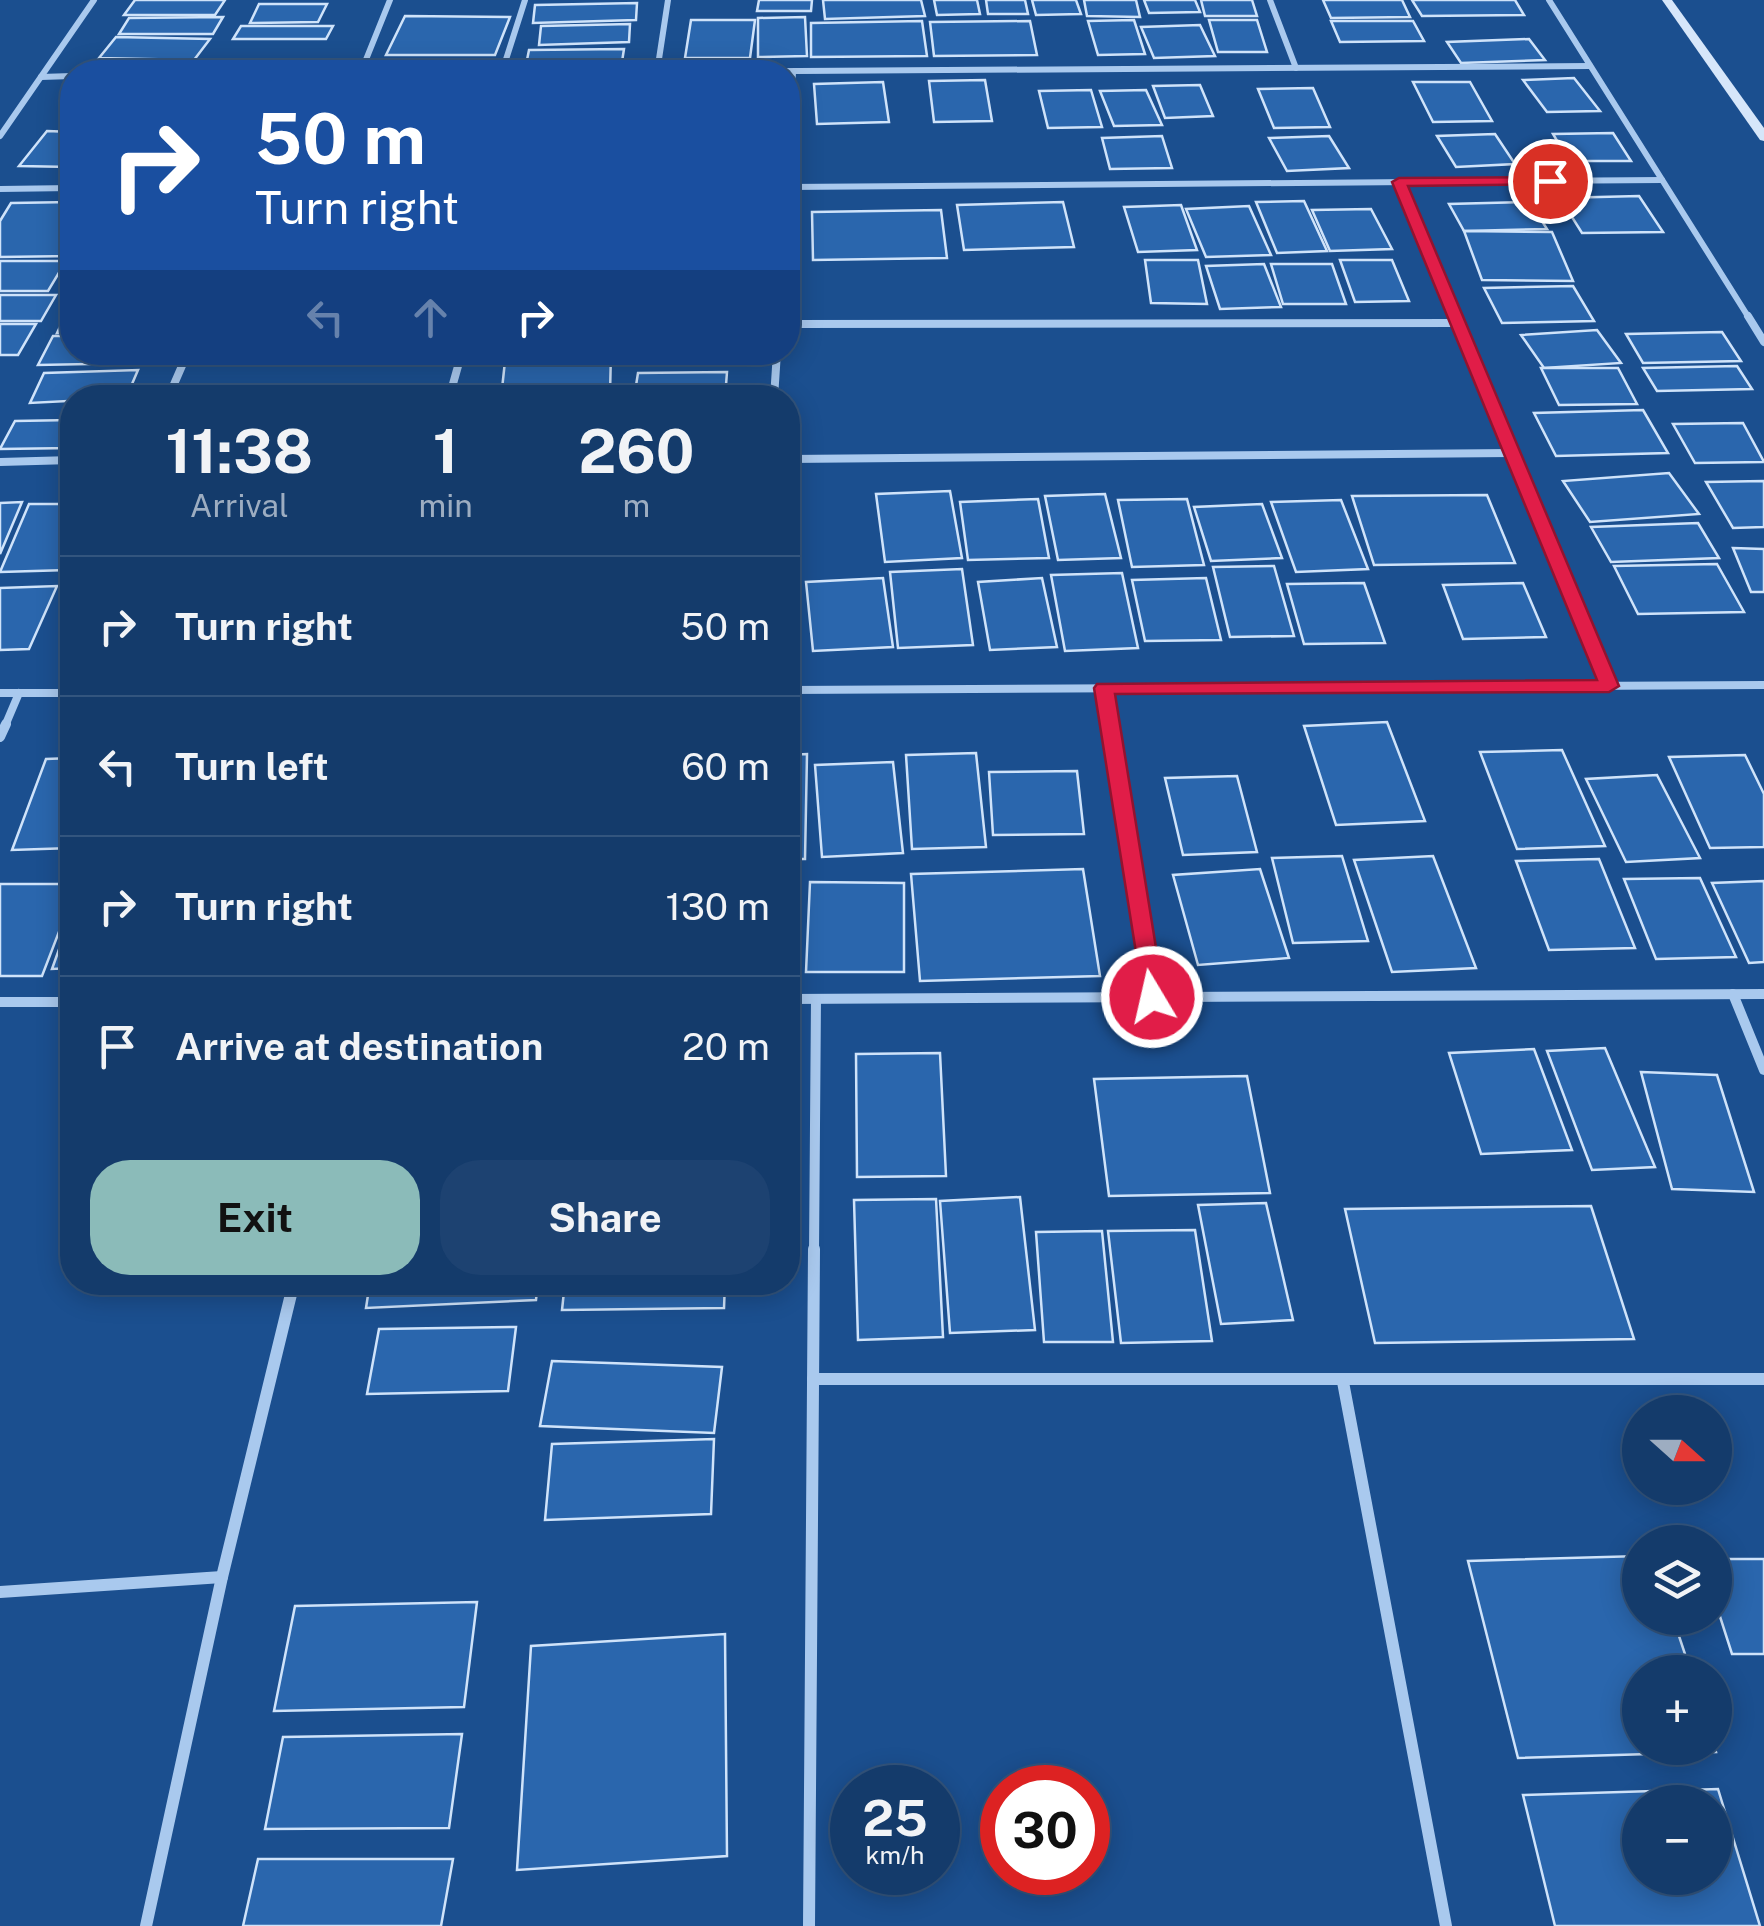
<!DOCTYPE html>
<html lang="en">
<head>
<meta charset="utf-8">
<style>
  :root { --surface:#143b6b; --page:#1d4271; --text:#f1f3f6; --muted:#9dadc1; --line:#33557e; --accent:#8bbbb9 }
  body { margin:0; font-family:"Public Sans",sans-serif; background:var(--page); color:var(--text); height:100vh; display:flex; flex-direction:column; font-size:38px; white-space:nowrap }
  * { box-sizing:border-box; margin:0 }
  p { font-size:32px; color:var(--muted) }
  .icon { flex:none; width:55px; height:55px; fill:none; stroke:currentColor; stroke-width:2; stroke-linecap:round; stroke-linejoin:round }
  .map { position:relative; flex:1; overflow:hidden }
  .drawer { position:absolute; left:60px; top:385px; width:740px; height:910px; display:flex; flex-direction:column; background:var(--surface); border-radius:40px; box-shadow:0 5px 25px #0003,0 0 0 2px var(--line) }
  .drawer>* { flex:none }
  .top-card { position:absolute; left:60px; top:60px; width:740px; height:305px; border-radius:40px; box-shadow:0 5px 25px #0003,0 0 0 2px var(--line); background:#1a4fa0; color:#fff; overflow:hidden }
  .needle { width:65px; rotate:111deg }
  .tools { position:absolute; left:1622px; top:1395px; display:grid; gap:20px }
  .tools a { display:grid; place-items:center; width:110px; height:110px; border-radius:50%; background:var(--surface); box-shadow:0 5px 25px #0003,0 0 0 2px var(--line); font-size:50px }
  .speed { position:absolute; left:830px; top:1765px; display:flex; gap:20px; font-size:50px; font-weight:700; text-align:center }
  .speed>* { display:grid; place-content:center; width:130px; height:130px; border-radius:50%; background:var(--surface); box-shadow:0 5px 25px #0003,0 0 0 2px var(--line); line-height:1 }
  .speed small { font-size:25px; font-weight:400 }
  .speed .limit { border:15px solid #d22; background:#fff; color:#111 }
  .pin { position:absolute; display:grid; place-items:center; width:85px; height:85px; color:#fff; margin:-42px; border:5px solid #fff; border-radius:50%; box-shadow:0 2px 10px #0007 }
  .me { position:absolute; width:110px; margin:-55px; rotate:351deg; stroke-linejoin:round; filter:drop-shadow(0 0 8px #0008) }
  .turn { display:flex; align-items:center; gap:35px; height:210px; padding:0 30px; font-size:45px }
  .turn .icon { width:130px; height:130px; stroke-width:2.5 }
  .turn b { display:block; font-size:70px; line-height:85px }
  .lanes { display:flex; align-items:center; height:95px; padding:0 30px; background:#0003; justify-content:center; gap:50px; direction:ltr }
  .lanes .off { opacity:.35 }
  .eta { display:flex; justify-content:space-evenly; align-items:center; height:170px; text-align:center }
  .eta b { font-size:60px; font-weight:700; line-height:70px }
  .cta { display:flex; gap:20px; margin-top:auto; padding:20px 30px }
  .cta a { flex:1; height:115px; border-radius:40px; background:var(--accent); color:#111; font-size:40px; font-weight:700; line-height:115px; text-align:center }
  .cta a+a { background:var(--page); color:var(--text) }
  ul { padding:0; list-style:none }
  li { display:flex; align-items:center; gap:30px; height:140px; padding:0 30px; border-top:2px solid var(--line) }
  li div { flex:1 }
  li b { display:block; font-size:38px }
  li em { font-style:normal }
  .map>svg:first-child { display:block }
</style>
</head>
<body>
<div class="map">
<svg width="1764" height="1926" viewBox="0 0 1764 1926">
  <rect width="100%" height="100%" fill="#1b4f8f"/>
  <g fill="#2a66ad" stroke="#cfe3fa" stroke-width="2.5" fill-rule="evenodd">
    <polygon points="135,0 225,0 215,15 124,15"/>
    <polygon points="759,0 812,0 811,11 757,11"/>
    <polygon points="823,0 921,0 925,16 825,19"/>
    <polygon points="934,0 977,0 980,14 937,15"/>
    <polygon points="986,0 1025,0 1028,14 988,14"/>
    <polygon points="1032,0 1076,0 1081,14 1036,15"/>
    <polygon points="1084,0 1136,0 1140,17 1087,16"/>
    <polygon points="1144,0 1195,0 1200,12 1149,13"/>
    <polygon points="1201,0 1252,0 1257,16 1205,16"/>
    <polygon points="1323,0 1402,0 1410,17 1331,18"/>
    <polygon points="1412,0 1515,0 1524,15 1422,16"/>
    <polygon points="637,3 636,20 533,23 535,5"/>
    <polygon points="259,4 327,4 318,22 250,23"/>
    <polygon points="405,16 510,17 495,55 386,55"/>
    <polygon points="223,17 213,34 119,34 129,18"/>
    <polygon points="805,17 807,56 758,57 758,18"/>
    <polygon points="691,20 755,20 750,58 685,58"/>
    <polygon points="1134,20 1145,54 1098,55 1088,21"/>
    <polygon points="1209,20 1257,20 1267,52 1218,52"/>
    <polygon points="922,21 927,56 811,57 811,23"/>
    <polygon points="1030,21 1037,55 934,56 930,22"/>
    <polygon points="1331,21 1413,21 1424,41 1340,42"/>
    <polygon points="630,24 629,42 539,45 541,26"/>
    <polygon points="1200,25 1215,56 1154,58 1141,27"/>
    <polygon points="241,26 333,26 326,39 233,39"/>
    <polygon points="116,37 210,39 194,60 99,58"/>
    <polygon points="1529,39 1545,60 1461,63 1447,42"/>
    <polygon points="624,49 621,68 525,70 529,50"/>
    <polygon points="1574,78 1600,111 1547,112 1523,80"/>
    <polygon points="985,80 992,121 934,122 929,81"/>
    <polygon points="883,82 889,122 817,124 814,84"/>
    <polygon points="1413,82 1470,82 1492,121 1433,122"/>
    <polygon points="1200,85 1213,116 1165,118 1153,86"/>
    <polygon points="1313,88 1330,127 1274,128 1258,89"/>
    <polygon points="1091,90 1102,127 1048,128 1039,91"/>
    <polygon points="1146,90 1162,125 1114,126 1100,91"/>
    <polygon points="47,131 72,132 72,167 19,166"/>
    <polygon points="1613,133 1631,161 1569,161 1553,134"/>
    <polygon points="1495,134 1515,164 1456,167 1437,136"/>
    <polygon points="1162,136 1172,168 1110,169 1102,138"/>
    <polygon points="1329,136 1349,168 1287,171 1269,138"/>
    <polygon points="1639,196 1663,232 1582,233 1560,198"/>
    <polygon points="1304,201 1327,251 1277,253 1256,202"/>
    <polygon points="72,202 72,256 0,257 0,221 11,203"/>
    <polygon points="1063,202 1074,247 964,250 957,205"/>
    <polygon points="1530,202 1547,229 1464,231 1449,204"/>
    <polygon points="1181,205 1197,250 1138,252 1124,207"/>
    <polygon points="1249,206 1271,255 1206,257 1186,209"/>
    <polygon points="1371,209 1392,249 1330,251 1312,210"/>
    <polygon points="941,210 947,258 813,260 812,212"/>
    <polygon points="1464,231 1552,232 1573,281 1482,280"/>
    <polygon points="1145,260 1198,260 1207,304 1151,303"/>
    <polygon points="1340,260 1392,260 1409,301 1355,302"/>
    <polygon points="0,261 66,261 48,291 0,291"/>
    <polygon points="1264,264 1281,307 1220,309 1206,266"/>
    <polygon points="1271,264 1332,264 1346,304 1283,304"/>
    <polygon points="1573,286 1594,321 1502,323 1484,288"/>
    <polygon points="0,295 56,295 41,321 0,321"/>
    <polygon points="72,301 72,332 57,333"/>
    <polygon points="0,324 36,324 18,355 0,355"/>
    <polygon points="1597,330 1621,363 1544,368 1521,335"/>
    <polygon points="1722,332 1741,361 1643,363 1626,334"/>
    <polygon points="53,336 72,336 72,352 148,352 143,363 38,365"/>
    <polygon points="506,352 611,352 610,394 501,398"/>
    <polygon points="1737,366 1752,389 1657,391 1643,368"/>
    <polygon points="1541,368 1618,368 1637,404 1559,405"/>
    <polygon points="138,370 126,398 30,403 44,373"/>
    <polygon points="727,372 725,398 634,398 638,373"/>
    <polygon points="1643,410 1668,453 1556,456 1534,413"/>
    <polygon points="72,420 72,448 0,449 15,421"/>
    <polygon points="1743,423 1764,462 1695,463 1673,424"/>
    <polygon points="1669,473 1699,514 1590,522 1563,481"/>
    <polygon points="1764,481 1764,527 1733,528 1706,482"/>
    <polygon points="950,491 962,558 885,562 876,494"/>
    <polygon points="1105,494 1121,558 1058,560 1045,496"/>
    <polygon points="1487,495 1515,563 1374,565 1352,496"/>
    <polygon points="1038,499 1049,558 968,560 960,502"/>
    <polygon points="1187,499 1204,565 1132,567 1118,500"/>
    <polygon points="1341,500 1368,569 1296,572 1271,502"/>
    <polygon points="22,502 0,554 0,503"/>
    <polygon points="29,504 72,504 72,560 68,570 0,572"/>
    <polygon points="1262,504 1282,558 1211,561 1194,507"/>
    <polygon points="1698,523 1719,558 1611,562 1591,527"/>
    <polygon points="1733,548 1764,549 1764,592 1751,592"/>
    <polygon points="1717,564 1744,612 1638,614 1614,566"/>
    <polygon points="1274,566 1294,636 1230,637 1213,567"/>
    <polygon points="962,569 973,645 898,648 890,572"/>
    <polygon points="1122,573 1138,648 1065,651 1051,575"/>
    <polygon points="883,578 893,647 813,651 806,582"/>
    <polygon points="1042,578 1057,647 990,650 978,582"/>
    <polygon points="1206,578 1221,640 1145,641 1132,580"/>
    <polygon points="1364,583 1385,643 1304,644 1287,584"/>
    <polygon points="1523,583 1546,637 1463,639 1443,585"/>
    <polygon points="57,586 29,649 0,650 0,588"/>
    <polygon points="1387,722 1425,821 1336,825 1304,726"/>
    <polygon points="1562,750 1605,846 1517,849 1480,752"/>
    <polygon points="976,753 986,847 912,849 906,755"/>
    <polygon points="807,754 805,859 788,859 788,755"/>
    <polygon points="1745,755 1764,794 1764,847 1710,848 1669,757"/>
    <polygon points="72,758 72,848 12,850 46,759"/>
    <polygon points="893,762 903,853 822,857 815,765"/>
    <polygon points="1077,771 1084,834 993,835 989,772"/>
    <polygon points="1657,775 1700,858 1626,862 1586,779"/>
    <polygon points="1237,776 1257,852 1183,855 1165,778"/>
    <polygon points="1342,856 1368,941 1293,943 1272,858"/>
    <polygon points="1433,856 1476,968 1392,972 1354,860"/>
    <polygon points="1599,859 1635,948 1549,950 1516,861"/>
    <polygon points="1083,869 1100,976 920,981 911,874"/>
    <polygon points="1260,869 1289,958 1198,965 1173,875"/>
    <polygon points="788,873 796,873 799,955 788,955"/>
    <polygon points="1700,878 1736,957 1656,959 1624,879"/>
    <polygon points="1764,881 1764,962 1749,963 1712,883"/>
    <polygon points="810,882 904,883 904,972 806,972"/>
    <polygon points="0,884 72,884 72,898 42,976 0,976"/>
    <polygon points="72,913 72,968 52,969"/>
    <polygon points="1605,1048 1655,1167 1592,1170 1547,1051"/>
    <polygon points="1534,1049 1572,1150 1481,1154 1449,1053"/>
    <polygon points="940,1053 946,1176 857,1177 856,1054"/>
    <polygon points="1641,1072 1717,1075 1754,1192 1672,1189"/>
    <polygon points="1247,1076 1270,1193 1109,1196 1094,1079"/>
    <polygon points="1020,1197 1035,1330 950,1333 940,1201"/>
    <polygon points="936,1199 943,1337 858,1340 854,1200"/>
    <polygon points="1266,1203 1293,1320 1221,1324 1198,1205"/>
    <polygon points="1591,1206 1634,1339 1375,1343 1345,1209"/>
    <polygon points="1195,1230 1212,1341 1121,1343 1108,1231"/>
    <polygon points="1102,1231 1113,1342 1044,1342 1036,1232"/>
    <polygon points="370,1282 538,1282 536,1300 366,1308"/>
    <polygon points="565,1282 725,1282 724,1308 562,1310"/>
    <polygon points="516,1327 508,1391 367,1394 379,1329"/>
    <polygon points="552,1361 722,1367 714,1433 540,1426"/>
    <polygon points="714,1439 711,1514 545,1520 552,1444"/>
    <polygon points="1640,1556 1640,1618 1673,1618 1691,1672 1640,1672 1640,1748 1715,1748 1716,1752 1518,1758 1468,1561"/>
    <polygon points="1715,1559 1764,1559 1764,1654 1732,1654 1715,1601"/>
    <polygon points="477,1602 464,1707 274,1711 295,1606"/>
    <polygon points="725,1634 727,1856 517,1870 531,1646"/>
    <polygon points="462,1734 449,1828 265,1829 283,1737"/>
    <path d="M1718 1789 1760 1926H1555L1523 1795ZM1640 1802H1715V1878H1640Z"/>
    <polygon points="258,1859 453,1859 441,1926 243,1926"/>
  </g>
  <g fill="none" stroke-linecap="round" stroke-linejoin="round">
    <g stroke="#a9c9ee" stroke-width="6">
      <polyline points="1270,0 1296,68"/>
      <polyline points="1549,0 1749,318"/>
      <polyline points="361,72 390,0"/>
      <polyline points="502,72 525,0"/>
      <polyline points="641,72 1590,66"/>
      <polyline points="657,72 668,0"/>
      <polyline points="41,77 72,76"/>
      <polyline points="0,136 94,0"/>
      <polyline points="788,166 793,72"/>
      <polyline points="1399,182 1456,318"/>
      <polyline points="788,187 1662,180"/>
      <polyline points="0,189 72,188"/>
    </g>
    <g stroke="#a9c9ee" stroke-width="8">
      <polyline points="1455,316 1609,686"/>
      <polyline points="1748,316 1764,342"/>
      <polyline points="788,324 1458,323"/>
      <polyline points="168,398 188,352"/>
      <polyline points="449,398 462,352"/>
      <polyline points="774,398 777,352"/>
      <polyline points="788,459 1512,453"/>
      <polyline points="0,462 72,460"/>
      <polyline points="1104,688 1110,726"/>
      <polyline points="788,690 1764,685"/>
      <polyline points="0,693 72,693"/>
      <polyline points="5,726 19,693"/>
    </g>
    <g stroke="#a9c9ee" stroke-width="10">
      <polyline points="1110,724 1152,997"/>
      <polyline points="0,737 6,724"/>
      <polyline points="1733,994 1764,1070"/>
      <polyline points="788,999 1764,994"/>
      <polyline points="0,1002 72,1002"/>
      <polyline points="814,1252 816,999"/>
    </g>
    <g stroke="#a9c9ee" stroke-width="12">
      <polyline points="813,1379 1764,1379"/>
      <polyline points="1343,1382 1446,1926"/>
      <polyline points="0,1592 222,1577"/>
      <polyline points="146,1926 222,1577 294,1282"/>
      <polyline points="809,1926 814,1249"/>
    </g>
    <polygon fill="#d6e6fa" fill-rule="evenodd" points="1662,0 1672,0 1764,128 1764,141 1760,140"/>
  </g>
  <polygon fill="#e11d48" stroke="#92132f" stroke-width="2.5" points="1550,177 1555,178 1555,184 1408,186 1619,686 1609,692 1115,694 1164,997 1160,1003 1144,1003 1094,688 1097,684 1597,680 1392,182 1399,178"/>
</svg>
<div class="tools">
<a><svg class="needle" viewBox="-14 -14 28 28"><path d="M0-13l5 13h-10z" fill="#e53935"/><path d="M0 13l5-13h-10z" fill="#9dadc1"/></svg></a>
<a><svg class="icon" aria-label="layers" viewBox="0 0 24 24"><path d="M12 4l9 5-9 5-9-5zM3 14l9 5 9-5"/></svg></a>
<a>+</a>
<a>−</a>
</div>
<div class="speed"><div>25<small>km/h</small></div><div class="limit">30</div></div>
<div class="pin" style="left:1550px;top:181px;background:#d93025"><svg class="icon" aria-label="arrive" viewBox="0 0 24 24"><path d="M6 21V4h12l-3 4 3 4H6"/></svg></div>
<svg class="me" style="left:1152px;top:997px" viewBox="-20 -20 40 40"><circle r="17" fill="#e11d48" stroke="#fff" stroke-width="3"/><path d="M0-11L8 9 0 5-8 9z" fill="#fff"/></svg>
<div class="top-card">
<div class="turn"><svg class="icon" aria-label="right" viewBox="0 0 24 24"><path d="M7 20v-9h11M14 6l5 5-5 5"/></svg><div><b>50 m</b>Turn right</div></div>
<div class="lanes"><svg class="icon off" aria-label="left" viewBox="0 0 24 24"><path d="M17 20v-9H6M10 6l-5 5 5 5"/></svg><svg class="icon off" aria-label="ahead" viewBox="0 0 24 24"><path d="M12 20V5M6 11l6-6 6 6"/></svg><svg class="icon" aria-label="right" viewBox="0 0 24 24"><path d="M7 20v-9h11M14 6l5 5-5 5"/></svg></div>
</div>
<section class="drawer">
<div class="eta">
<div><b>11:38</b><p>Arrival</p></div>
<div><b>1</b><p>min</p></div>
<div><b>260</b><p>m</p></div>
</div>
<ul>
<li><svg class="icon" aria-label="right" viewBox="0 0 24 24"><path d="M7 20v-9h11M14 6l5 5-5 5"/></svg><div><b>Turn right</b></div><em>50 m</em></li>
<li><svg class="icon" aria-label="left" viewBox="0 0 24 24"><path d="M17 20v-9H6M10 6l-5 5 5 5"/></svg><div><b>Turn left</b></div><em>60 m</em></li>
<li><svg class="icon" aria-label="right" viewBox="0 0 24 24"><path d="M7 20v-9h11M14 6l5 5-5 5"/></svg><div><b>Turn right</b></div><em>130 m</em></li>
<li><svg class="icon" aria-label="arrive" viewBox="0 0 24 24"><path d="M6 21V4h12l-3 4 3 4H6"/></svg><div><b>Arrive at destination</b></div><em>20 m</em></li>
</ul>
<div class="cta"><a>Exit</a><a>Share</a></div>
</section>
</div>
</body>
</html>
